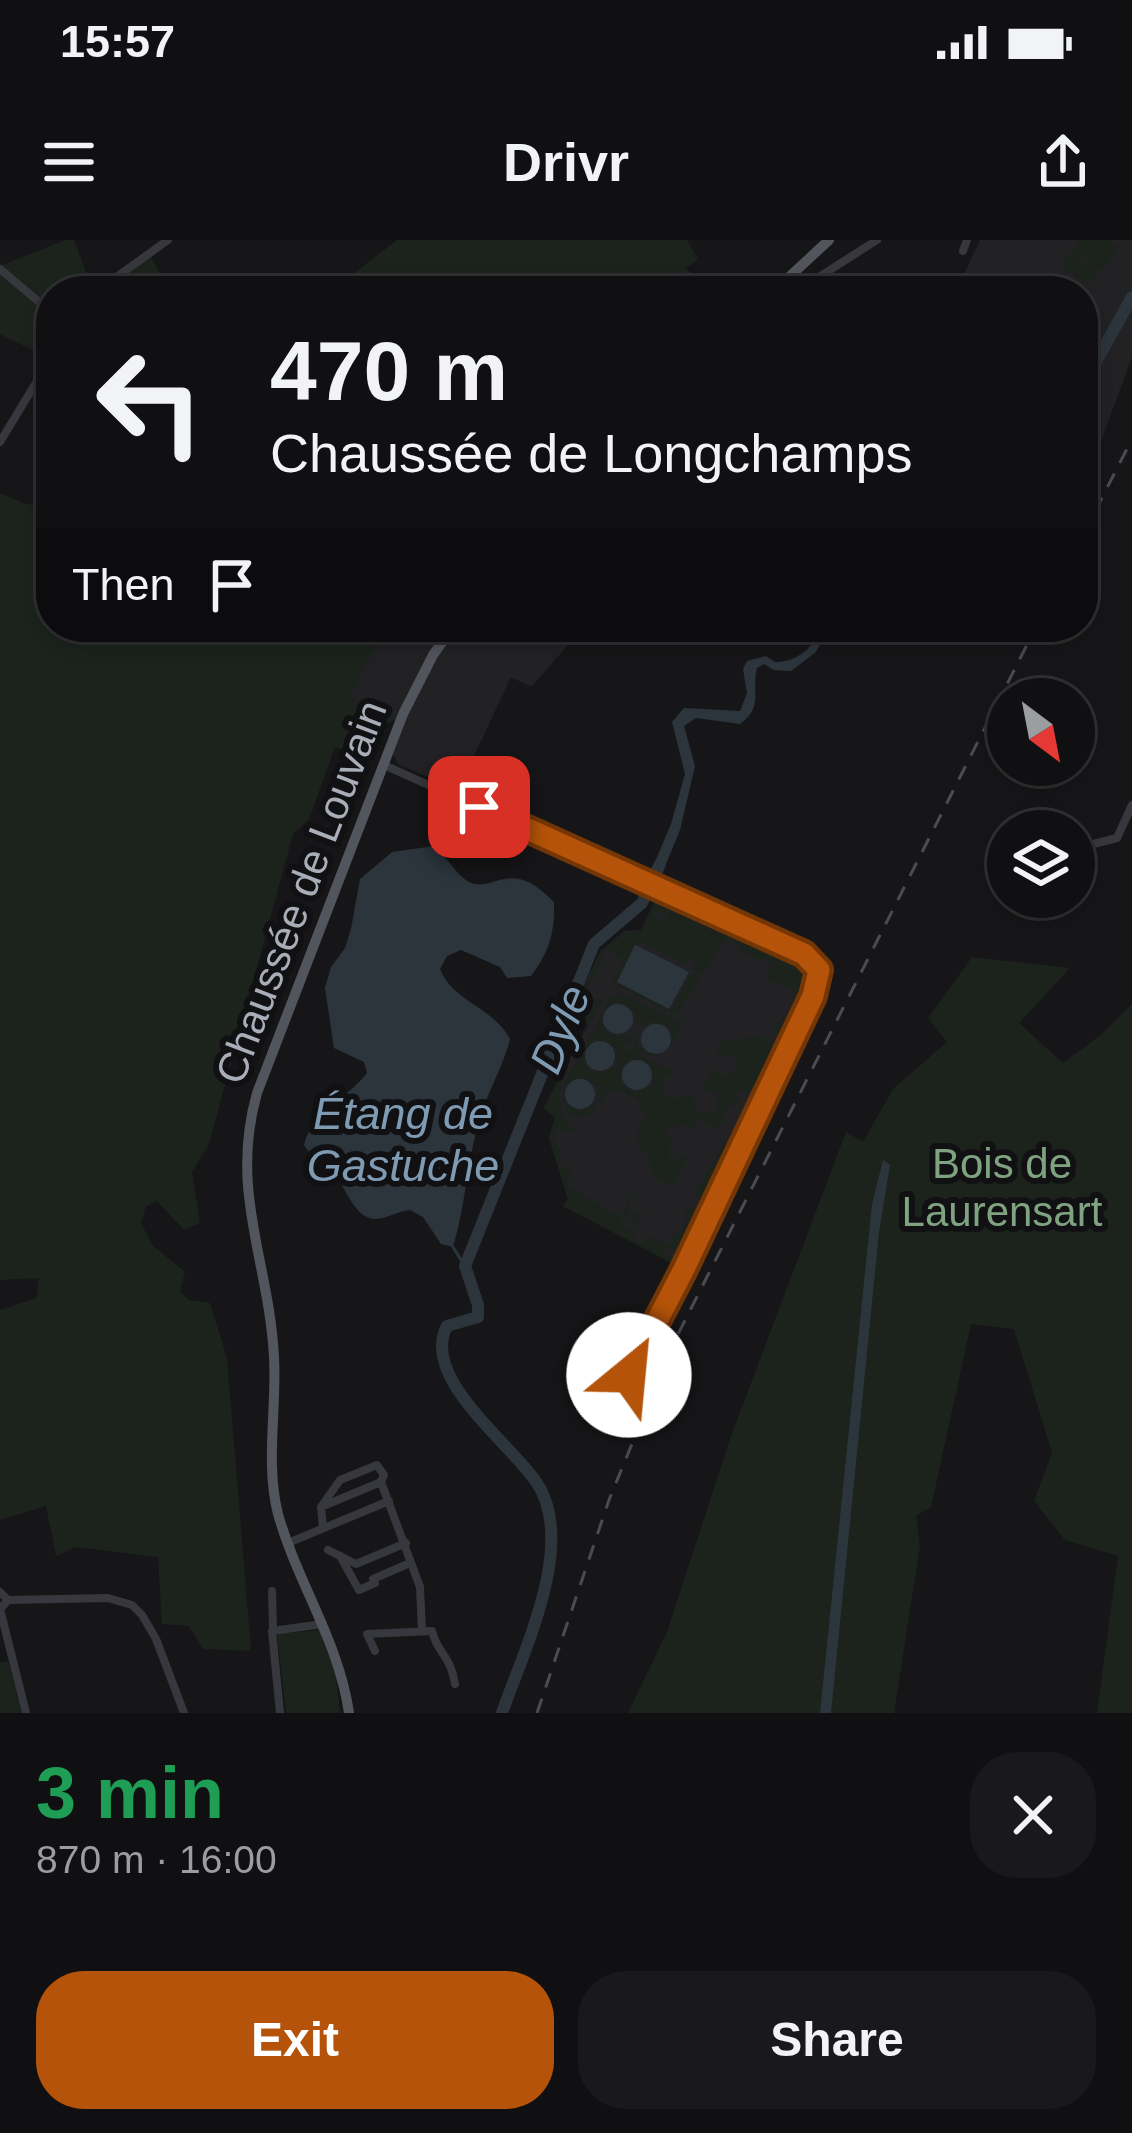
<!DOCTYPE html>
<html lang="en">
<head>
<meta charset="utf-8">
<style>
  :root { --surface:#101012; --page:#19191b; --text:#f1f3f6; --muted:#9c9d9f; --line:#303032; --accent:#b45309 }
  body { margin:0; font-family:Arial,sans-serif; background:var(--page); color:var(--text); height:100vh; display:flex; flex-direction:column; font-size:45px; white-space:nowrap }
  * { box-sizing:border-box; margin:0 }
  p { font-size:39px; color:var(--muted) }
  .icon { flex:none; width:66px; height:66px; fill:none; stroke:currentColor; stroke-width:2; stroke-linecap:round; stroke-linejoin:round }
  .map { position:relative; height:1473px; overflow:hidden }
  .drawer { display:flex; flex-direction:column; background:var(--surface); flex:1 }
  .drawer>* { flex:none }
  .guide { position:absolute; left:36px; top:36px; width:1062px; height:366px; border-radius:48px; box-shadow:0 6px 18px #0003,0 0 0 3px var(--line); background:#101012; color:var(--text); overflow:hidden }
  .needle { width:78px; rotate:148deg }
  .buttons { position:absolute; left:987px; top:438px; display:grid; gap:24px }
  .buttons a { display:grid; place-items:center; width:108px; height:108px; border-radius:50%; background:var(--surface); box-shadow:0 6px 18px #0003,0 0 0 3px var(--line); font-size:60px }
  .pin { position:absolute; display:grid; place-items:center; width:102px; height:102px; color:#fff; margin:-51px; border-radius:24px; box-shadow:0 6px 18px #0006 }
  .me { position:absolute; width:132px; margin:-66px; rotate:28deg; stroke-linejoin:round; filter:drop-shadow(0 0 9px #0008) }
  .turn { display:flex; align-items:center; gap:42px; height:252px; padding:0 36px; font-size:54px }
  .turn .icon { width:156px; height:156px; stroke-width:2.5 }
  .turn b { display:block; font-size:84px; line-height:102px }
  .then { display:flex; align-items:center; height:114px; padding:0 36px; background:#0003; gap:24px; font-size:45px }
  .round { display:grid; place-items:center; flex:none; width:126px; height:126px; border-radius:48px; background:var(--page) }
  .summary { display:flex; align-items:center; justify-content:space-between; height:204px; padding:0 36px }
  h1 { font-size:72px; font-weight:800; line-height:90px; color:#1e9e55 }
  .button { display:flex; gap:24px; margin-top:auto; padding:24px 36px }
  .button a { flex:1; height:138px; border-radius:48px; background:var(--accent); color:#fff; font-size:48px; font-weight:800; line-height:138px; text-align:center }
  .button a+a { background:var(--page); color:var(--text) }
  .status { display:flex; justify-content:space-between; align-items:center; height:84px; padding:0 60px; background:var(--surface); direction:ltr }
  .status svg { height:33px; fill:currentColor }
  header { display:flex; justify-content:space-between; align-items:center; height:156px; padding:0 36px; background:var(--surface); font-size:54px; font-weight:800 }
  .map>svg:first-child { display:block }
</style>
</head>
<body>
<div class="status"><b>15:57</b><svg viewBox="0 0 49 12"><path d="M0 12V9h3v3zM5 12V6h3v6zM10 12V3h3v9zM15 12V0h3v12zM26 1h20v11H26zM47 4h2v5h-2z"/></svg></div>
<header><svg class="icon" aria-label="menu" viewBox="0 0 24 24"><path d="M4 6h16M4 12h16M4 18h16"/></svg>Drivr<svg class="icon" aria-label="share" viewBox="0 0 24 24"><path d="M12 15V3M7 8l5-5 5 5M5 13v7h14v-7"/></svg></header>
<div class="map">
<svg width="1132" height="1473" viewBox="0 0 1132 1473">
  <rect width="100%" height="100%" fill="#161618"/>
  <g fill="#222225">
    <polygon points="980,0 1132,0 1132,117 1083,250 1083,51 956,51"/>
    <polygon points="684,28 716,51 655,51"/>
    <polygon points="385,387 584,387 531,447 511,437 458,550 398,524 392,513 403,486 349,457"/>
    <polygon points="655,661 688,677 693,671 806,723 813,742 808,754 817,758 688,1031 563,966 568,959 549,898 555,877 544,868 587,786 580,761 576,761 600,712 624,691 641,690"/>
  </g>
  <g fill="#1c231d" fill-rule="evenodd">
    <polygon points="65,0 74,0 93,51 51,51 51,119 0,94 0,26"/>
    <polygon points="397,0 687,0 698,19 655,51 359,51 353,34"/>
    <polygon points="1080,0 1109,0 1119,8 1101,31 1072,10"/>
    <polygon points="1070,12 1098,32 1088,45 1061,25"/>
    <polygon points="151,17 169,51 100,51"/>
    <polygon points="0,253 25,264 51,266 51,387 111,387 139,400 201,398 202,387 385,387 349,457 395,478 390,483 384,482 371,519 335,507 309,579 293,594 209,904 192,932 200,983 184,990 157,961 146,966 141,983 153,1006 185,1032 180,1051 189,1060 210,1063 227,1118 251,1411 203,1409 189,1386 162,1384 158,1317 76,1307 56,1316 46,1266 0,1280 0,1070 37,1058 39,1038 0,1040"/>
    <path d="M655 661 668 667 664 674 657 671 654 677 665 682 670 668 688 677 693 671 806 723 813 742 787 795 772 793 793 763 792 750 765 738 771 724 737 710 739 705 726 698 702 735 693 730 696 722 690 718 683 723 637 701 617 742 671 769 692 733 700 737 679 773H671L613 743 623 719 606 710 594 739 583 751C598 722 605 693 641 690Z"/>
    <polygon points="972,717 1070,728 1019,783 1063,823 1102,794 1132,764 1132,1473 1097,1473 1118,1316 1065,1300 1034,1261 1052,1213 1014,1089 971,1084 931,1267 916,1276 920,1306 894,1473 628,1473 667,1392 731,1196 846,892 863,902 893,849 947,802 928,778"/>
    <path d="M618 753 648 766 637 787 635 773 625 763H613L603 772 602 784 609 794 625 797 636 790 629 803 623 805 625 812 632 810 638 791V804L646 813 663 814 671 807 672 793 665 784 651 781 639 788 650 767 683 784C673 804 666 824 641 812L639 815 675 832 665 839 664 854 674 860 686 854 694 858V867L701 875 713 873 718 866 714 852 701 850 712 828 725 837 738 827 737 818 731 813 714 817 722 802 757 796 780 807 760 857 751 849 748 853 739 849 735 856 740 859 734 867 729 865 718 886 721 892 699 878 694 889 683 884 680 888 669 884 664 894 673 899 666 915 679 921 683 914 689 916 672 947 653 937 648 917 636 900 644 873 637 859 612 849 600 862 597 851 601 847 580 836 565 845 566 863 578 871 595 863 596 868C589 876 580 882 569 874 549 858 584 808 593 791L600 793 594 789 610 759ZM594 800 606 801 618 811 616 823 622 826 631 818 649 823 654 836 653 845 633 852 621 843V829L614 826 600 834 590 831 583 813Z"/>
    <path d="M582 754 604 760C585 795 535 857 575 889L572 895 566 890H557L552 900 562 910 559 917 562 926 574 929 568 934 567 946 620 977 634 951 640 955 630 960 632 969 620 982 624 988H631L634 971 643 970 631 992 642 1003 647 995 668 1005 675 993 680 994 688 978 684 975 687 969 702 971V978L687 1011 679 1014 668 1008 665 1013 680 1021 681 1028 563 966 568 959 549 898 555 877 544 868 587 786 580 759Z"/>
    <polygon points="725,902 734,908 719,931 715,930 712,934 716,938 708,964 702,963 695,953"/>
    <polygon points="319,1390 336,1436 340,1473 286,1473 277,1394"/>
    <polygon points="8,1421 20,1468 21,1473 0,1473 0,1423"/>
  </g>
  <g fill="#2c353c">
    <path d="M821 387H830L816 412 791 431 774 430 764 424 757 428C751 451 764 467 740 484L696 478 684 486 695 526 680 590 659 641 649 636 671 584 685 534 672 482 684 468 740 471 747 453 743 429 747 421 766 416 775 422C796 423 815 407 821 387Z"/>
    <path d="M434 606C446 615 455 633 467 641 493 656 508 614 554 662 555 693 549 712 531 736L507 738 500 727 461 710 447 716 440 729C452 761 493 767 510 799 504 824 491 845 483 869 467 914 467 961 453 1007L441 1004 423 977 410 970C400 971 393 975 383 978 355 986 346 946 332 929 323 919 311 918 304 905 312 871 347 859 367 833L364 822 334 808 325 748 331 727 345 708 351 689 360 639 392 612Z"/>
    <polygon points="635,705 689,732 669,769 617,742"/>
    <circle cx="618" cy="779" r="15"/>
    <circle cx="656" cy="799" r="15"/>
    <circle cx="600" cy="816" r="15"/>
    <circle cx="637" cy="835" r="15"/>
    <circle cx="580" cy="854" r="15"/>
    <polygon points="883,920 890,925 879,992 831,1473 820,1473 872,964"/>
  </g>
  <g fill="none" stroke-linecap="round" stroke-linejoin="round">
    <polyline stroke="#2c353c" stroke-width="3" points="453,1007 465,1026"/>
    <g stroke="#2c353c" stroke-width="12">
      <polyline points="1083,145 1132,57"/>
      <path d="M502 1473C523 1412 574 1310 540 1248 516 1206 419 1140 447 1086L478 1077V1065L465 1026 594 704 642 663 660 624"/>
    </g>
    <g stroke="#37383d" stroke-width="8">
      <polyline points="963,11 967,0"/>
      <polyline points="0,29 51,72"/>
      <polyline points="105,51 115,38 168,0"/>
      <polyline points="797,51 877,0"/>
      <polyline points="0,202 51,118"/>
      <polyline points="384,525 804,714 819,730 813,756 684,1029 629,1134"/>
      <polyline points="1074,609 1117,598 1132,565"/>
      <polyline points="321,1267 340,1240 377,1225 384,1235 381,1242"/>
      <polyline points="323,1288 321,1267 381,1242 420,1347 422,1391"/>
      <polyline points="288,1303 389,1261"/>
      <polyline points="328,1310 356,1324 406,1303"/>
      <polyline points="340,1316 359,1350 375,1343 373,1339 410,1323"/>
      <polyline points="272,1351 273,1388"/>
      <polyline points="0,1352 8,1360"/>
      <polyline points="8,1360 108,1358 132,1365 142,1375 156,1399 184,1473"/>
      <polyline points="8,1360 0,1369 26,1473"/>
      <path d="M375 1411 367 1394 432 1391C437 1413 451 1416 455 1444"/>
      <polyline points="280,1473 272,1391 323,1384"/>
    </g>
    <g stroke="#53555c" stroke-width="10">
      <polyline points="774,51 829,0"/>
      <path d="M349 1473C339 1402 297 1342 278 1274 265 1223 277 1168 274 1117 269 1021 229 952 257 853L403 474 433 415 453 387"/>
    </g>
    <g stroke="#4a4c52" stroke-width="3" stroke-dasharray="15 12" stroke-linecap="butt">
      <polyline points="1083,295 1132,199"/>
      <polyline points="537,1473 609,1260 672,1106 1036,387"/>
    </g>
  </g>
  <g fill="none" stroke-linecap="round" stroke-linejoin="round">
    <defs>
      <polyline id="route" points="479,567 804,714 819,730 813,756 684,1029 629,1135"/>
    </defs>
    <use href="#route" stroke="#753606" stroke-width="30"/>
    <use href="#route" stroke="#b45309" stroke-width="21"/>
  </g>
  <g text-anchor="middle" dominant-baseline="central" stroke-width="12" stroke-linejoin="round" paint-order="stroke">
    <g font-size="42" fill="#a8adb8" stroke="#111113">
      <text transform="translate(301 652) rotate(-69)">Chaussée de Louvain</text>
    </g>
    <g font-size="42" fill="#7fa381" stroke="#111113">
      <text x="1002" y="923">Bois de<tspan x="1002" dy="48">Laurensart</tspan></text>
    </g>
    <g font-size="45" font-style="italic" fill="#7f9bb3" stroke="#111113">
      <text transform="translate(560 789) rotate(-68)">Dyle</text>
      <text x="403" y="873">Étang de<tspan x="403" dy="52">Gastuche</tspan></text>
    </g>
  </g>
</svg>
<div class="buttons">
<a><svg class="needle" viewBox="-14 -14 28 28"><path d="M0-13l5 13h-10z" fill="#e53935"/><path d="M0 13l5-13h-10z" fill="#9c9d9f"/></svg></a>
<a><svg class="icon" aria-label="layers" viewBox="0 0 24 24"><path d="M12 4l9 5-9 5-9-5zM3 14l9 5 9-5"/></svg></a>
</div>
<div class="pin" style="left:479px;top:567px;background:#d93025"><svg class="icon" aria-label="arrive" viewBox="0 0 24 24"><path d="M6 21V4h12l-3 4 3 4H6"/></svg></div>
<svg class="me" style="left:629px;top:1135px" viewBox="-20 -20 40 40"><circle r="19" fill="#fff"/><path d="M0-13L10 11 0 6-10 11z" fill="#b45309"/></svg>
<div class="guide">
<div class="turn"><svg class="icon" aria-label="left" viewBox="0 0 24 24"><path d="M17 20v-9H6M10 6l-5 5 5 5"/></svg><div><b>470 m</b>Chaussée de Longchamps</div></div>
<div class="then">Then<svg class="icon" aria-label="arrive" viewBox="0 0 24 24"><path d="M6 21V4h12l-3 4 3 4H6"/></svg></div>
</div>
</div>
<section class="drawer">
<div class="summary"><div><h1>3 min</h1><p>870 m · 16:00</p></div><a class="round"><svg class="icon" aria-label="close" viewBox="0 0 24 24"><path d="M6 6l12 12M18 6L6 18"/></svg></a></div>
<div class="button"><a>Exit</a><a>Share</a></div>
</section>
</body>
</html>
